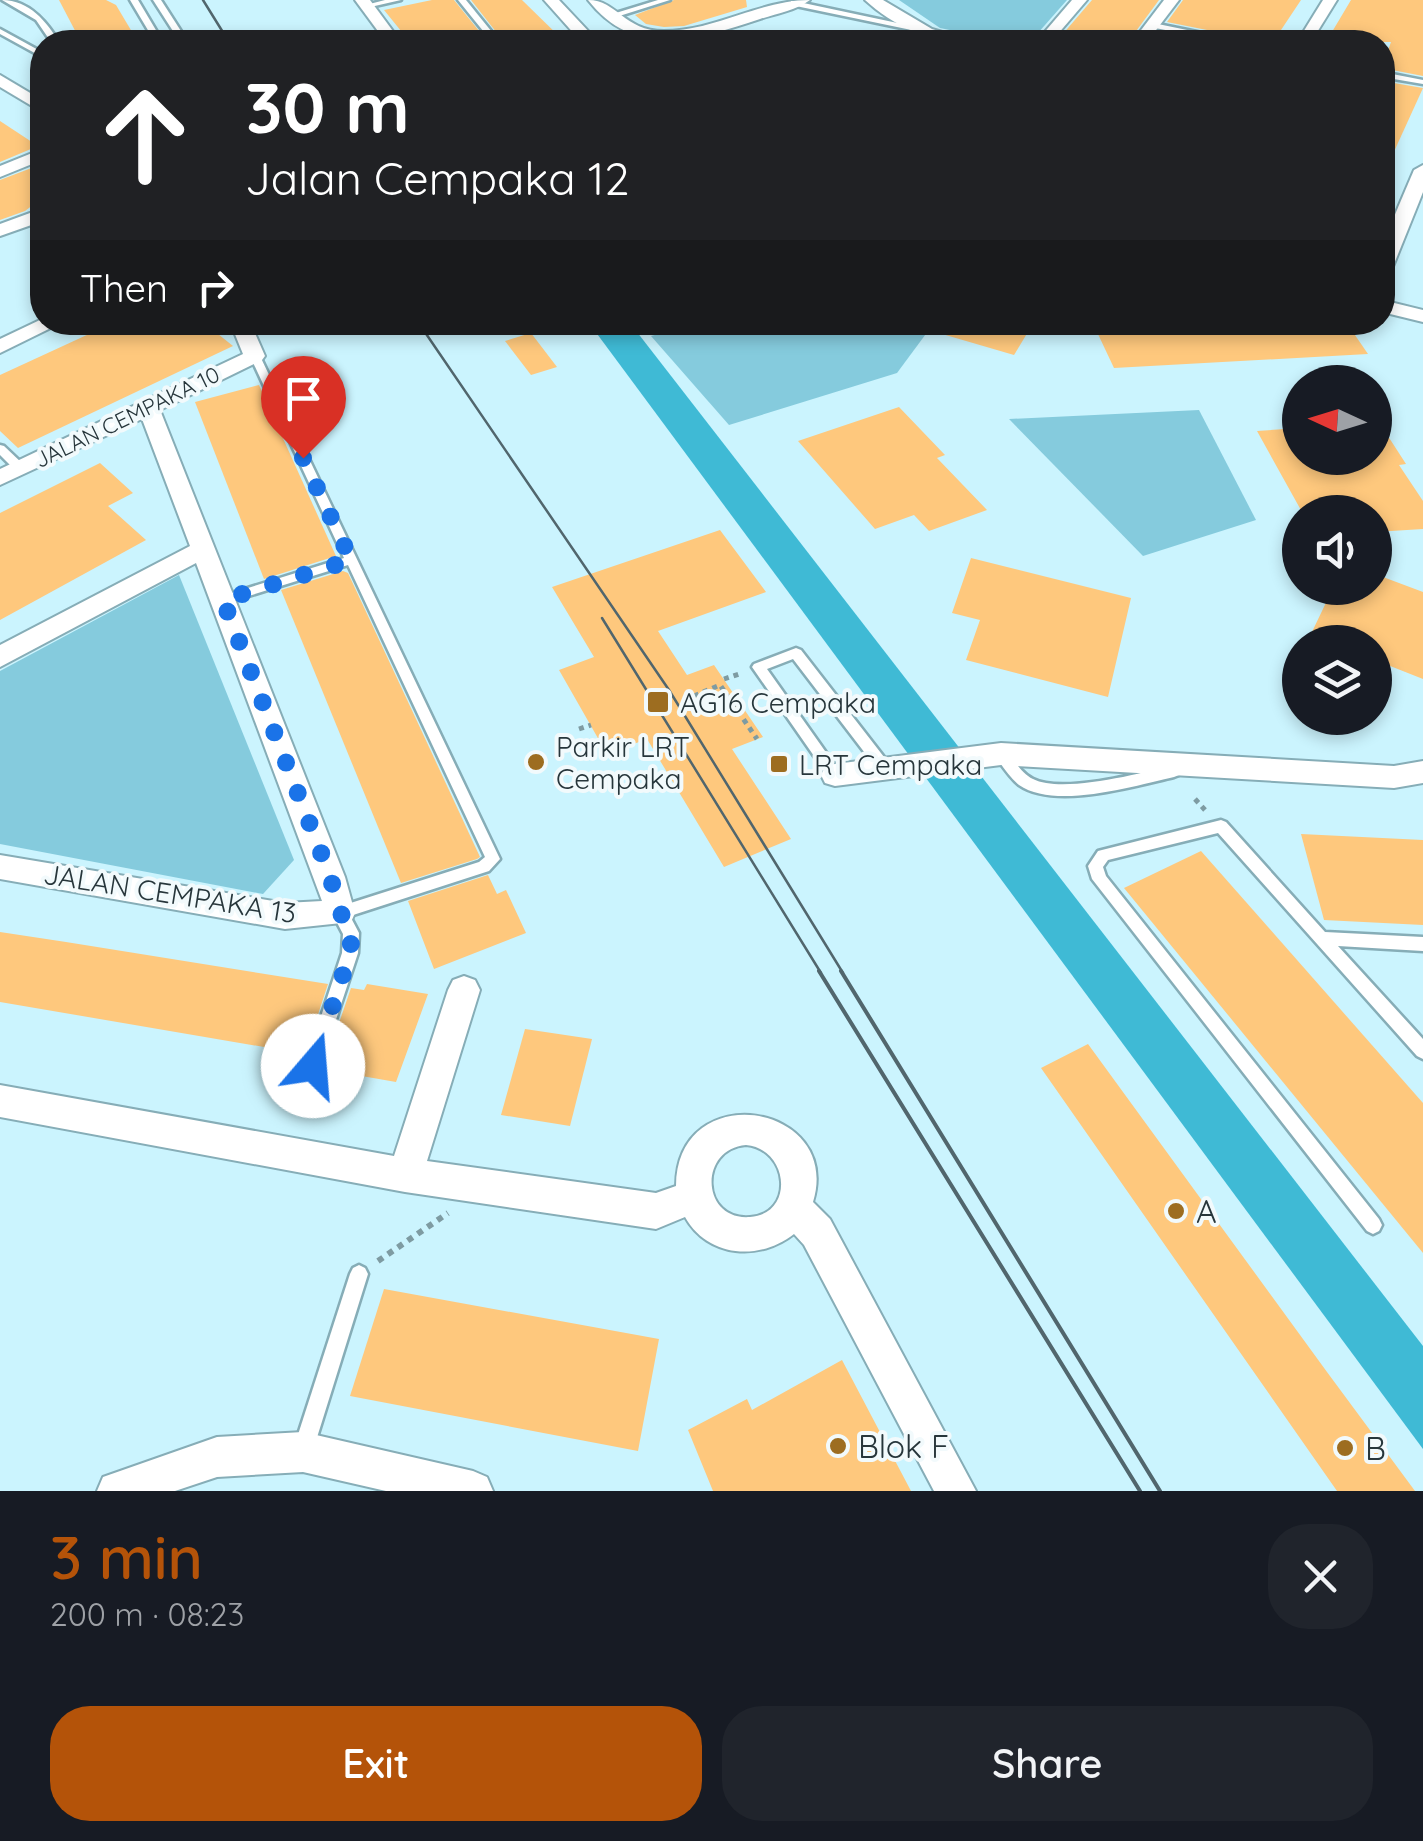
<!DOCTYPE html>
<html lang="en">
<head>
<meta charset="utf-8">
<style>
  :root { --surface:#171b24; --page:#20242c; --text:#f1f3f6; --muted:#9ea1a6; --accent:#b45309 }
  body { margin:0; font-family:Quicksand,sans-serif; background:var(--page); color:var(--text); height:100vh; display:flex; flex-direction:column; font-size:38px; white-space:nowrap }
  * { box-sizing:border-box; margin:0 }
  p { font-size:32px; color:var(--muted) }
  .icon { flex:none; width:55px; height:55px; fill:none; stroke:currentColor; stroke-width:2; stroke-linecap:round; stroke-linejoin:round }
  .map { position:relative; height:1491px; overflow:hidden }
  .sheet { display:flex; flex-direction:column; background:var(--surface); flex:1 }
  .sheet>* { flex:none }
  .banner { position:absolute; left:30px; top:30px; width:1365px; height:305px; border-radius:40px; box-shadow:0 5px 15px #0003; background:#202124; color:#fff; overflow:hidden }
  .needle { width:65px; rotate:274deg }
  .tools { position:absolute; left:1282px; top:365px; display:grid; gap:20px }
  .tools a { display:grid; place-items:center; width:110px; height:110px; border-radius:50%; background:var(--surface); box-shadow:0 5px 15px #0003; font-size:50px }
  .pin { position:absolute; display:grid; place-items:center; width:85px; height:85px; color:#fff; margin:-102px -42px; border-radius:50% 50% 50% 0; rotate:-45deg; box-shadow:0 0 10px #0007 }
  .pin .icon { rotate:45deg }
  .me { position:absolute; width:110px; margin:-55px; rotate:18deg; stroke-linejoin:round; filter:drop-shadow(0 0 8px #0008) }
  .turn { display:flex; align-items:center; gap:35px; height:210px; padding:0 50px; font-size:45px }
  .turn .icon { width:130px; height:130px; stroke-width:2.5 }
  .turn b { display:block; font-size:70px; line-height:85px }
  .then { display:flex; align-items:center; height:95px; padding:0 50px; background:#0003; gap:20px; font-size:38px }
  .round { display:grid; place-items:center; flex:none; width:105px; height:105px; border-radius:40px; background:var(--page) }
  .head { display:flex; align-items:center; justify-content:space-between; height:170px; padding:0 50px }
  h1 { font-size:60px; font-weight:600; line-height:75px; color:var(--accent) }
  .button { display:flex; gap:20px; margin-top:auto; padding:20px 50px }
  .button a { flex:1; height:115px; border-radius:40px; background:var(--accent); color:#fff; font-size:40px; font-weight:600; line-height:115px; text-align:center }
  .button a+a { background:var(--page); color:var(--text) }
  .map>svg:first-child { display:block }
</style>
</head>
<body>
<div class="map">
<svg width="1423" height="1491" viewBox="0 0 1423 1491">
  <rect width="100%" height="100%" fill="#cbf4fe"/>
  <g fill="#85cbdd">
    <polygon points="899,0 1067,0 1030,42 1008,42 940,28"/>
    <polygon points="699,323 934,323 897,373 729,425 651,336"/>
    <polygon points="1199,410 1256,520 1143,556 1009,419"/>
    <polygon points="179,575 294,860 263,894 0,844 0,671"/>
  </g>
  <polygon fill="#3fbad5" points="589,323 630,323 1423,1346 1423,1449"/>
  <g fill="#fec87d">
    <polygon points="59,0 106,0 116,5 138,42 81,42"/>
    <polygon points="432,0 454,0 488,42 410,42 384,10"/>
    <polygon points="471,0 522,0 565,42 504,42"/>
    <polygon points="674,0 746,0 747,7 684,26 664,27 646,24 635,15"/>
    <polygon points="1092,0 1159,0 1128,42 1056,42"/>
    <polygon points="1183,0 1301,0 1273,42 1243,42 1237,36 1167,22"/>
    <polygon points="1351,0 1423,0 1423,76 1382,68 1391,42 1326,42"/>
    <polygon points="1382,81 1423,88 1382,178"/>
    <polygon points="0,121 38,146 0,162"/>
    <polygon points="42,164 42,198 25,211 0,220 0,180"/>
    <polygon points="115,322 203,322 233,346 18,448 0,431 0,375"/>
    <polygon points="926,322 1034,322 1014,355 925,329"/>
    <polygon points="1262,322 1346,322 1368,354 1114,368 1097,332"/>
    <polygon points="531,333 557,367 531,375 505,341"/>
    <polygon points="259,385 336,556 264,579 195,402"/>
    <polygon points="899,407 945,455 937,458 987,510 929,531 914,515 875,529 798,441"/>
    <polygon points="1375,416 1406,464 1399,465 1423,501 1423,529 1375,532 1375,512 1302,512 1257,431 1300,428 1300,458 1375,458"/>
    <polygon points="100,463 133,493 108,506 146,540 0,620 0,513"/>
    <polygon points="720,530 766,592 658,631 687,675 714,665 763,737 732,749 791,839 724,867 647,739 607,754 559,670 594,657 552,587"/>
    <polygon points="971,558 1131,598 1108,697 966,660 980,620 952,613"/>
    <polygon points="343,571 348,573 423,734 480,857 477,859 401,883 281,590"/>
    <polygon points="1375,574 1423,592 1423,679 1375,660 1375,642 1331,642 1311,634 1333,588 1375,588"/>
    <polygon points="1301,834 1423,840 1423,925 1324,920"/>
    <polygon points="1201,851 1423,1103 1423,1253 1124,888"/>
    <polygon points="488,875 497,894 506,890 526,933 434,969 408,901"/>
    <polygon points="0,932 66,942 328,984 305,1054 0,1002"/>
    <polygon points="367,984 428,994 396,1082 333,1071 337,1059 327,1058 351,988 364,990"/>
    <polygon points="525,1029 592,1039 570,1126 501,1115"/>
    <polygon points="1088,1044 1327,1372 1415,1491 1337,1491 1041,1068"/>
    <polygon points="384,1289 659,1339 638,1451 350,1396"/>
    <polygon points="842,1360 911,1491 713,1491 688,1430 747,1399 752,1410"/>
  </g>
  <g fill="none" stroke-linecap="round" stroke-linejoin="round">
    <defs>
      <g id="service">
        <path d="M2 0C29 0 47 22 59 42H51L36 20Z"/>
        <polygon points="130,0 138,0 163,42 155,42"/>
        <polygon points="153,0 161,0 188,42 180,42"/>
        <polygon points="385,0 401,0 366,8 362,6"/>
        <polygon points="458,0 466,0 500,42 492,42"/>
        <polygon points="658,0 670,0 613,18 606,16"/>
        <polygon points="794,1 921,28 925,30 921,32 791,5 791,1"/>
        <polygon points="1153,23 1236,40 1240,42 1227,42 1150,27 1149,25"/>
        <polygon points="0,29 42,52 42,57 0,34"/>
        <polygon points="641,32 644,32 644,36 628,42 618,42"/>
        <polygon points="1382,72 1423,80 1423,84 1382,77"/>
        <polygon points="255,353 260,356 500,859 489,871 350,916 359,933 358,953 321,1065 319,1070 313,1073 307,1070 305,1065 342,953 343,934 332,913 335,908 479,862 485,857 348,565 223,604 217,600 219,597 344,558 250,356"/>
        <polygon points="0,445 4,446 24,465 24,471 16,471 0,455"/>
        <polygon points="796,648 801,650 891,766 893,770 891,774 881,774 793,659 767,669 842,775 840,779 830,779 752,667 754,664"/>
        <path d="M1001 749 1006 750C1014 760 1021 773 1033 779 1062 794 1142 773 1174 765L1179 767 1181 771 1179 775 1174 777C1134 786 1055 810 1019 785 1009 777 1001 764 994 754L996 750Z"/>
        <polygon points="1221,820 1226,822 1325,932 1423,937 1423,951 1338,946 1423,1039 1423,1059 1417,1056 1218,833 1108,860 1103,867 1106,876 1379,1219 1382,1225 1379,1231 1373,1234 1367,1231 1092,879 1088,866 1098,851"/>
        <polygon points="359,1265 365,1268 368,1274 314,1447 311,1454 304,1457 297,1454 294,1447 350,1274 353,1268"/>
      </g>
      <g id="minor">
        <polygon points="355,0 370,0 401,42 386,42"/>
        <polygon points="544,0 559,0 592,35 592,41 573,42 577,37"/>
        <path d="M588 0C617 0 624 31 664 31 715 31 760 0 810 0 797 10 776 14 760 19 696 40 635 60 588 0Z"/>
        <path d="M865 0H883L932 29 976 42C936 45 894 27 865 0Z"/>
        <polygon points="1072,0 1087,0 1051,42 1036,42"/>
        <polygon points="1164,0 1179,0 1147,42 1132,42"/>
        <polygon points="1323,0 1337,0 1311,42 1297,42"/>
        <polygon points="0,75 42,100 42,112 0,87"/>
        <polygon points="42,149 42,160 0,177 0,166"/>
        <polygon points="1423,165 1423,192 1392,269 1382,275 1382,245 1414,170"/>
        <polygon points="30,213 39,219 37,223 0,236 0,224"/>
        <polygon points="1382,300 1423,310 1423,322 1382,312"/>
        <polygon points="42,319 42,322 63,322 0,353 0,339"/>
        <polygon points="230,322 250,322 265,356 262,360 160,410 345,877 355,913 351,922 285,929 0,879 0,855 285,903 322,901 196,563 0,667 0,645 190,546 142,419 0,485 0,469 243,354"/>
        <polygon points="1001,743 1394,766 1423,761 1423,783 1394,788 1001,765 835,786 825,783 821,775 825,767 835,764"/>
        <path d="M464 976 475 980 480 990 427 1161 656 1193 676 1186C677 1076 843 1103 813 1202L830 1219 976 1491H934L804 1245 794 1234C760 1261 708 1258 685 1217L656 1229 405 1192 0 1117V1085L394 1156 448 990 453 980ZM746 1145C789 1149 795 1214 750 1217 701 1221 698 1149 746 1145Z"/>
        <polygon points="303,1432 473,1471 487,1477 493,1491 386,1491 303,1472 217,1477 175,1491 97,1491 103,1477 217,1437"/>
      </g>
    </defs>
    <use href="#service" stroke="#86adb7" stroke-width="5"/>
    <use href="#minor" stroke="#86adb7" stroke-width="4"/>
    <g stroke="#7e9ba2" stroke-width="5" stroke-dasharray="5 5" stroke-linecap="butt">
      <polyline points="724,679 742,673"/>
      <polyline points="694,696 720,685 757,739"/>
      <polyline points="579,729 591,725"/>
      <polyline points="1195,799 1205,810"/>
    </g>
    <polyline stroke="#7e9ba2" stroke-width="6" stroke-dasharray="6 6" stroke-linecap="butt" points="378,1261 448,1213"/>
    <use href="#service" fill="#fff" fill-rule="evenodd"/>
    <use href="#minor" fill="#fff" fill-rule="evenodd"/>
    <g stroke="#51666d" stroke-width="2.5">
      <polyline points="203,0 229,42"/>
      <polyline points="418,322 669,690 843,973"/>
      <polyline points="602,618 821,973"/>
    </g>
    <g stroke="#51666d" stroke-width="4">
      <polyline points="819,971 1140,1491"/>
      <polyline points="841,971 1160,1491"/>
    </g>
  </g>
  <g fill="none" stroke-linecap="round" stroke-linejoin="round">
    <polyline stroke="#1a73e8" stroke-width="18" stroke-dasharray="0 32.4" points="303,458 351,560 223,600 330,876 340,912 352,932 350,953 313,1066"/>
  </g>
  <g fill="#9d6d20" stroke="#f2fafc" stroke-width="4">
    <rect x="646" y="690" width="24" height="24" rx="5"/>
    <circle cx="536" cy="762" r="10"/>
    <rect x="769" y="754" width="20" height="20" rx="5"/>
    <circle cx="1176" cy="1211" r="10"/>
    <circle cx="838" cy="1446" r="10"/>
    <circle cx="1345" cy="1448" r="10"/>
  </g>
  <g text-anchor="middle" dominant-baseline="central" stroke-width="8" stroke-linejoin="round" paint-order="stroke">
    <g font-size="22" fill="#27363b" stroke="#f2fafc">
      <text transform="translate(127 417) rotate(-26)">JALAN CEMPAKA 10</text>
    </g>
    <g font-size="28" fill="#27363b" stroke="#f2fafc" text-anchor="start">
      <text x="680" y="702">AG16 Cempaka</text>
      <text x="556" y="746">Parkir LRT<tspan x="556" dy="32">Cempaka</tspan></text>
      <text x="799" y="764">LRT Cempaka</text>
    </g>
    <g font-size="28" fill="#27363b" stroke="#f2fafc">
      <text transform="translate(170 893) rotate(9)">JALAN CEMPAKA 13</text>
    </g>
    <g font-size="32" fill="#27363b" stroke="#f2fafc" text-anchor="start">
      <text x="1196" y="1211">A</text>
      <text x="858" y="1446">Blok F</text>
      <text x="1365" y="1448">B</text>
    </g>
  </g>
</svg>
<div class="tools">
<a><svg class="needle" viewBox="-14 -14 28 28"><path d="M0-13l5 13h-10z" fill="#e53935"/><path d="M0 13l5-13h-10z" fill="#9ea1a6"/></svg></a>
<a><svg class="icon" aria-label="sound" viewBox="0 0 24 24"><path d="M4 9h4l5-4v14l-5-4H4zM17 9q2 3 0 6"/></svg></a>
<a><svg class="icon" aria-label="layers" viewBox="0 0 24 24"><path d="M12 4l9 5-9 5-9-5zM3 14l9 5 9-5"/></svg></a>
</div>
<div class="pin" style="left:303px;top:458px;background:#d93025"><svg class="icon" aria-label="arrive" viewBox="0 0 24 24"><path d="M6 21V4h12l-3 4 3 4H6"/></svg></div>
<svg class="me" style="left:313px;top:1066px" viewBox="-20 -20 40 40"><circle r="19" fill="#fff"/><path d="M0-13L10 11 0 6-10 11z" fill="#1a73e8"/></svg>
<div class="banner">
<div class="turn"><svg class="icon" aria-label="ahead" viewBox="0 0 24 24"><path d="M12 20V5M6 11l6-6 6 6"/></svg><div><b>30 m</b>Jalan Cempaka 12</div></div>
<div class="then">Then<svg class="icon" aria-label="right" viewBox="0 0 24 24"><path d="M7 20v-9h11M14 6l5 5-5 5"/></svg></div>
</div>
</div>
<section class="sheet">
<div class="head"><div><h1>3 min</h1><p>200 m · 08:23</p></div><a class="round"><svg class="icon" aria-label="close" viewBox="0 0 24 24"><path d="M6 6l12 12M18 6L6 18"/></svg></a></div>
<div class="button"><a>Exit</a><a>Share</a></div>
</section>
</body>
</html>
